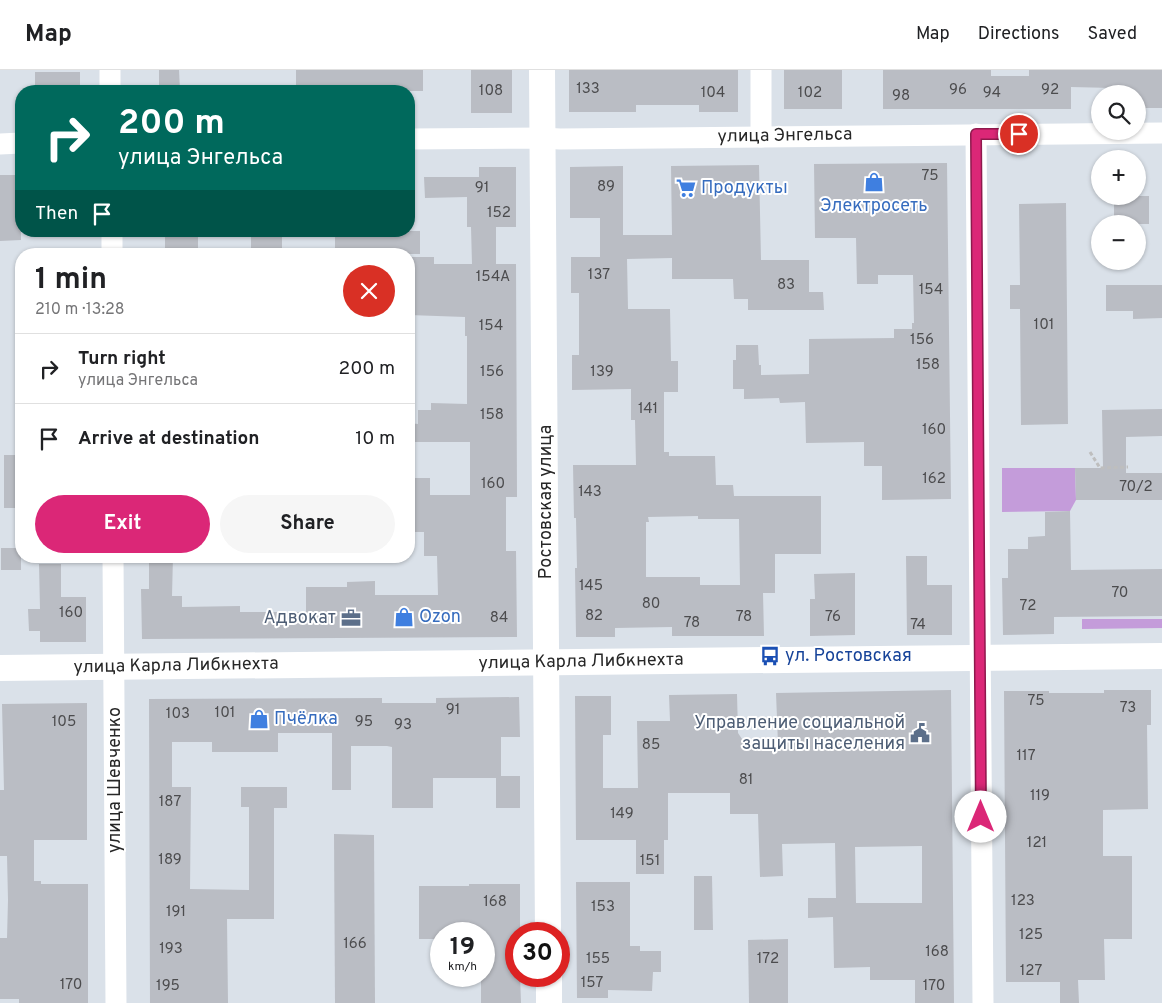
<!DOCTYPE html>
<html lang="en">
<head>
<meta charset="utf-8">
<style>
  :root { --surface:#fff; --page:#f6f6f6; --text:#202124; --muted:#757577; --line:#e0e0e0; --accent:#db2777 }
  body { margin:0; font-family:Overpass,sans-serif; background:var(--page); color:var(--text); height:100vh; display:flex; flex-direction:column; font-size:19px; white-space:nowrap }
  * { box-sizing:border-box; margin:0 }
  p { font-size:16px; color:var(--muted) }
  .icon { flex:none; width:28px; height:28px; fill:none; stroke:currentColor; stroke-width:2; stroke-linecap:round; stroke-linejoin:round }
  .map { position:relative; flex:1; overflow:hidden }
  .sheet { position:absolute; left:15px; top:178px; width:400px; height:315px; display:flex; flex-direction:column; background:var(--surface); border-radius:20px; box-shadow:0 1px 4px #0004 }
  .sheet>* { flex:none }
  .guide { position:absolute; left:15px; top:15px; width:400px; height:152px; border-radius:20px; box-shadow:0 1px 4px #0004; background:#00695c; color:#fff; overflow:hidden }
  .buttons { position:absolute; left:1091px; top:15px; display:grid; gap:10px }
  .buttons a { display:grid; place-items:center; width:55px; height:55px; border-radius:50%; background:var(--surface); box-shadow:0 1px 4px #0004; font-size:25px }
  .speed { position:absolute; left:430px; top:852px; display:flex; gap:10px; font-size:25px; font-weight:700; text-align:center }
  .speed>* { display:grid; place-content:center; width:65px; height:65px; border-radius:50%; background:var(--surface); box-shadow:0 1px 4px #0004; line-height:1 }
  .speed small { font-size:12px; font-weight:400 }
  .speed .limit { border:8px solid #d22; background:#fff; color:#111 }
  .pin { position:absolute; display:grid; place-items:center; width:42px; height:42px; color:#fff; margin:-21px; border:2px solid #fff; border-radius:50%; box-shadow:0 1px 5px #0007 }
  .me { position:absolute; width:55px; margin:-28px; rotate:0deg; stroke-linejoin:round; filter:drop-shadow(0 0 4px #0008) }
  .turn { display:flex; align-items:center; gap:18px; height:105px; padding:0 20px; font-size:22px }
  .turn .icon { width:65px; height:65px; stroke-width:2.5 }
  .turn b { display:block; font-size:35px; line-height:42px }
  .then { display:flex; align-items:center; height:48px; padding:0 20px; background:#0003; gap:10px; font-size:19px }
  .round { display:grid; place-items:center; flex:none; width:52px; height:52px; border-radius:26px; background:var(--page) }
  .overview { display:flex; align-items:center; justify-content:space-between; height:85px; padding:0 20px }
  h1 { font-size:30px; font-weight:700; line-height:38px }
  .button { display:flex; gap:10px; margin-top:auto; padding:10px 20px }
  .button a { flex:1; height:58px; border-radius:30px; background:var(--accent); color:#fff; font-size:20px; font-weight:700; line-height:58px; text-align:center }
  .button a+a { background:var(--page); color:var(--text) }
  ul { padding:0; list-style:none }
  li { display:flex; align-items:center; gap:15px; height:70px; padding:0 20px; border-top:1px solid var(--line) }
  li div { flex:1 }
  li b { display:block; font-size:19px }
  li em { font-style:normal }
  header { display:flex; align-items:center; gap:30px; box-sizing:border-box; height:70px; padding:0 25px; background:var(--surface); border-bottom:1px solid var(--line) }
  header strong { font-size:24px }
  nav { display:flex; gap:28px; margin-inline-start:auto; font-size:18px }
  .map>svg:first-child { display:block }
</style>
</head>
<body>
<header>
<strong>Map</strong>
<nav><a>Map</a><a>Directions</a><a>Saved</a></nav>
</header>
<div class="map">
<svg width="1162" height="933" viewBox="0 0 1162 933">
  <rect width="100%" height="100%" fill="#dae1e9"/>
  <g fill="#c49cda">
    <polygon points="1002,398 1075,398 1076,430 1070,441 1002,442"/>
    <polygon points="1082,549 1162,549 1162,558 1082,559"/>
  </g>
  <g fill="#babdc4" fill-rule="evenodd">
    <polygon points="159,0 179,0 180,21 159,21"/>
    <rect x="296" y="0" width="127" height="21"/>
    <rect x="471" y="0" width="41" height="43"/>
    <polygon points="569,0 738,0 738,42 699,42 699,35 636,35 636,42 569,42"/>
    <rect x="784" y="0" width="58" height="39"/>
    <polygon points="883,0 991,0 991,6 1029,6 1029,0 1162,0 1162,38 1138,38 1138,24 1113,24 1113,18 1071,17 1071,39 883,39"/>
    <rect x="35" y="2" width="45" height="19"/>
    <polygon points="947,93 951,429 882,430 882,396 864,396 864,372 806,373 805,332 780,333 779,328 744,329 744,319 733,319 733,290 736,290 736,275 758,275 759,295 761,295 761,305 809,304 809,269 894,268 894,259 912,259 912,253 914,253 913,205 878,205 878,214 857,214 856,168 815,168 814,94"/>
    <path d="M759 95 761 190H809V222H823L824 240H748V229H734L733 209H672V188L627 189 628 239H670L671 291H678V322H664V382H669V386H715L716 415H733L734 426H821V484H775V523H763L764 566H672V557L615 558V567H576L575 498H577L576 448H574L573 395H636L635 350H631V319L572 320V285H579V223H571V187H600V148H570V97L623 96V165H672L671 96ZM698 446V449H739L740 515H700V507H646V452H649L648 447Z"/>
    <polygon points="479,97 516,97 516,157 496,157 496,194 516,194 517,427 506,427 506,481 516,481 517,567 142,569 141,519 149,519 149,486 173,486 172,526 182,526 182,537 240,536 240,542 306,542 306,517 347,517 347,512 375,511 375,525 438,525 437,486 424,486 424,462 409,462 410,408 430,408 430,425 470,425 470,372 409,372 409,353 418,354 418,340 431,340 431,333 467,334 467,266 465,266 465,247 409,245 409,187 434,187 434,194 472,194 471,157 467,157 467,127 425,128 424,107 479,107"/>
    <polygon points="0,105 20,105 21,170 0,171"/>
    <rect x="1114" y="126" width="35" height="28"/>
    <polygon points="1066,133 1068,354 1021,355 1020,239 1010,239 1010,215 1020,215 1019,134"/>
    <rect x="165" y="161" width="33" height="23"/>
    <rect x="335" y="161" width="85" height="23"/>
    <rect x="251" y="165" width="31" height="19"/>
    <polygon points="1106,215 1162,215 1162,248 1133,249 1133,241 1106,241"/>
    <polygon points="1162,339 1162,366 1126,367 1126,403 1162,403 1162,430 1076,430 1075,398 1103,398 1102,340"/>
    <rect x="4" y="385" width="17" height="53"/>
    <polygon points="1070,441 1071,500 1162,499 1162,546 1054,547 1054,564 1003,565 1002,508 1008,508 1008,479 1028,479 1028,467 1045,466 1045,442"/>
    <rect x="1" y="478" width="20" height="22"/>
    <polygon points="906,486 927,486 927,515 952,515 952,565 907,565"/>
    <polygon points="39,494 61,494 61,527 86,527 86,572 40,572 40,561 29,561 28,539 40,539"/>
    <polygon points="855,503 855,565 810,566 810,529 815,529 814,504"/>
    <path d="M951 620 954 933H915V910H870V897L834 898 833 847 808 848V828H836L835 773 782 774 783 806 760 807 758 744H730V723H668V770H664V804H636V770H576L575 626H611V665H603V718H638L637 651H670L669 625 737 624 738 663 746 675 778 674 776 623ZM922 776V833H856L855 777Z"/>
    <polygon points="1104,620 1151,620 1151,655 1147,655 1148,739 1103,740 1103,786 1132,786 1132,869 1104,869 1105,910 1078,910 1079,933 1060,933 1060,912 1006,912 1004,621 1049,621 1049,623 1104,623"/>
    <polygon points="519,627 520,667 501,667 501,706 520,706 520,738 496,738 496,708 433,708 433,738 392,738 392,677 387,676 351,676 351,720 332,720 332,663 278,663 278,682 212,682 212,672 172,672 172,717 191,717 190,819 249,820 249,737 241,737 241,717 287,717 287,738 274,738 274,849 227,849 228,933 150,933 149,629 382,628 382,633 436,633 436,628"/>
    <polygon points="87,633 87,770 34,770 34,811 41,811 41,814 88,814 88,933 19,933 19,929 0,929 0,868 7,868 8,830 7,786 0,786 0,720 4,720 2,634"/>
    <polygon points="334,764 374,765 375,933 335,933"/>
    <polygon points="694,806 712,806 713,860 694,860"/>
    <polygon points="576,812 630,812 630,876 640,876 640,881 661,881 661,902 653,902 652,921 608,920 608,928 577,928"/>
    <polygon points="469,814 520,814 520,864 516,864 516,906 520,906 521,933 481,933 481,906 484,906 484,864 441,864 441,869 419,869 419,816 469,816"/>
    <polygon points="788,869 788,933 749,933 748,870"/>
  </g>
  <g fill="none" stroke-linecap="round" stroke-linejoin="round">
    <polyline stroke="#bebebe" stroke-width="3" stroke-dasharray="4 2.5" stroke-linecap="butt" points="1090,382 1100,398 1128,397"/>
    <g stroke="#fff" stroke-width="21">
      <polyline points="110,0 110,21"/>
      <polyline points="976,64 983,933"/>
      <polyline points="761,67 761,0"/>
      <polyline points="409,69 543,68 560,69 1162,63"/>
      <polyline points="0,74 21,73"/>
      <polyline points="112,161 112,184"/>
      <polyline points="113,486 116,933"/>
    </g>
    <g stroke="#fff" stroke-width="26">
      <polyline points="542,0 548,864"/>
      <polyline points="0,598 1162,586"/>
      <polyline points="549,906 549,933"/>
    </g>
  </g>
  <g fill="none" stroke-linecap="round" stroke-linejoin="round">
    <defs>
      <polyline id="route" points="981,747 976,64 1019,64"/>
    </defs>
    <use href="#route" stroke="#8e194d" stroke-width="12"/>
    <use href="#route" stroke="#db2777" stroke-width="9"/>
  </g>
  <defs>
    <symbol id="shop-bare" viewBox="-9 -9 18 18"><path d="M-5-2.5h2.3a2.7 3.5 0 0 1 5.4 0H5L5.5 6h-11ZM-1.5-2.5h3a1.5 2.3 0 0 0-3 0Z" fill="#3f7fe0" stroke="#fff" stroke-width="2.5" paint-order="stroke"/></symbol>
    <symbol id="supermarket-bare" viewBox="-9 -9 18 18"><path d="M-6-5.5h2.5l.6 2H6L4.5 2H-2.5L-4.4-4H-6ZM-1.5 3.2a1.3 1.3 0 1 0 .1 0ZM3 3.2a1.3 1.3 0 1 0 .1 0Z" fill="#3f7fe0" stroke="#fff" stroke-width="2.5" paint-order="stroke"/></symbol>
    <symbol id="office-bare" viewBox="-9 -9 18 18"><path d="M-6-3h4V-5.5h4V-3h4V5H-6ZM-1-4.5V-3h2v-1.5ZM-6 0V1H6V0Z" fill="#5c6f8a" stroke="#fff" stroke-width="2.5" paint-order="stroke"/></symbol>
    <symbol id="bus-bare" viewBox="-9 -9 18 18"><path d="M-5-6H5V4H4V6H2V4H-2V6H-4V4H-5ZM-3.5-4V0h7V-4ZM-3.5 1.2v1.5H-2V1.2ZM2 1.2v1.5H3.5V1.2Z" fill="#1a4fb4" stroke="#fff" stroke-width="2.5" paint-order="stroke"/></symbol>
    <symbol id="civic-bare" viewBox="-9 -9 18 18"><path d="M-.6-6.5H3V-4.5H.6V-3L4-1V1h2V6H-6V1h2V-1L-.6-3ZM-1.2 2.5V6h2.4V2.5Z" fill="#5c6f8a" stroke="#fff" stroke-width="2.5" paint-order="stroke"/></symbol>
  </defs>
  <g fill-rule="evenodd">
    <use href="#shop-bare" x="860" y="98" width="28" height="28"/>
    <use href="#supermarket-bare" x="672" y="104" width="28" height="28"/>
    <use href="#shop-bare" x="390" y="533" width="28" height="28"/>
    <use href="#office-bare" x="337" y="534" width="28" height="28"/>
    <use href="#bus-bare" x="756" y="572" width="28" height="28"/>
    <use href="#shop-bare" x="245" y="635" width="28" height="28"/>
    <use href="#civic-bare" x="906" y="649" width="28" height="28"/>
  </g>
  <g text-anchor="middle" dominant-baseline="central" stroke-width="4" stroke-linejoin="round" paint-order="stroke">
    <g font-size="15" fill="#4c4c4e">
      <text x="588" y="19">133</text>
      <text x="958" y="20">96</text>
      <text x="1050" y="20">92</text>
      <text x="491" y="21">108</text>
      <text x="713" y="23">104</text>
      <text x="810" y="23">102</text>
      <text x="992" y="23">94</text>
      <text x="901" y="26">98</text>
      <text x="930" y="106">75</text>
      <text x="606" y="117">89</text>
      <text x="482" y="118">91</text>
      <text x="499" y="143">152</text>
      <text x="599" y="205">137</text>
      <text x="493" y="207">154А</text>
      <text x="786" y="215">83</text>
      <text x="931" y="220">154</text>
      <text x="1044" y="255">101</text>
      <text x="491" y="256">154</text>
      <text x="922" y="270">156</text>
      <text x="928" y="295">158</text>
      <text x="492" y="302">156</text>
      <text x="602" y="302">139</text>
      <text x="648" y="339">141</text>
      <text x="492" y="345">158</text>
      <text x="934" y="360">160</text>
      <text x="934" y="409">162</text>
      <text x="493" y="414">160</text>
      <text x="1136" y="417">70/2</text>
      <text x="590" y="422">143</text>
      <text x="591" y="516">145</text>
      <text x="1120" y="523">70</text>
      <text x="651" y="534">80</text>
      <text x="1028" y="536">72</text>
      <text x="71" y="543">160</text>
      <text x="594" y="546">82</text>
      <text x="744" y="547">78</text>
      <text x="833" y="547">76</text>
      <text x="499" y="548">84</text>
      <text x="692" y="553">78</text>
      <text x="918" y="555">74</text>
      <text x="1036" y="631">75</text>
      <text x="1128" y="638">73</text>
      <text x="453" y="640">91</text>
      <text x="225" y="643">101</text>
      <text x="178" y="644">103</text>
      <text x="64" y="652">105</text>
      <text x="364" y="652">95</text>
      <text x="403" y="655">93</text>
      <text x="651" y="675">85</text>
      <text x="1026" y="686">117</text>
      <text x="746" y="710">81</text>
      <text x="1040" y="726">119</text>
      <text x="170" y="732">187</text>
      <text x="622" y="744">149</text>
      <text x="1037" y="773">121</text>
      <text x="170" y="790">189</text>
      <text x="650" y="791">151</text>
      <text x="1023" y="831">123</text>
      <text x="495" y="832">168</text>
      <text x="603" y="837">153</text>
      <text x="176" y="842">191</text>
      <text x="1031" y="865">125</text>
      <text x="355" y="874">166</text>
      <text x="171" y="879">193</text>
      <text x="937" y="882">168</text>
      <text x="598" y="889">155</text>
      <text x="768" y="889">172</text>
      <text x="1031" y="901">127</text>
      <text x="592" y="913">157</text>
      <text x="71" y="915">170</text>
      <text x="168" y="916">195</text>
      <text x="934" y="916">170</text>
    </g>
    <g font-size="18" fill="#272727" stroke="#fff">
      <text transform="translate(785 66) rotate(-1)">улица Энгельса</text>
      <text transform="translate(546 432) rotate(-90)">Ростовская улица</text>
      <text transform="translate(581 592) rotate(-1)">улица Карла Либкнехта</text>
      <text transform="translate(176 596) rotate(-1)">улица Карла Либкнехта</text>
      <text transform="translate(115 710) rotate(-90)">улица Шевченко</text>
    </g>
    <g font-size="18" fill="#366cbe" stroke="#fff" text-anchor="start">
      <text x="701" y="118">Продукты</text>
      <text x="874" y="136" text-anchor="middle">Электросеть</text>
      <text x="419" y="547">Ozon</text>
      <text x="274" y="649">Пчёлка</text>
    </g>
    <g font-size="18" fill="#4e5e75" stroke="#fff" text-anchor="end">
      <text x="336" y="548">Адвокат</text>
      <text x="905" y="653">Управление социальной<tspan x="905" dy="21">защиты населения</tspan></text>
    </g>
    <g font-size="18" fill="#164399" stroke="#fff" text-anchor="start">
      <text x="785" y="586">ул. Ростовская</text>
    </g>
  </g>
</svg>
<div class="buttons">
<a><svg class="icon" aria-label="search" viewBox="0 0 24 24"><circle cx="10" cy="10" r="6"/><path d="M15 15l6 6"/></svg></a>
<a>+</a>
<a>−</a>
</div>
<div class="speed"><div>19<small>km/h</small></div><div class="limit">30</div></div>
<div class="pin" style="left:1019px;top:64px;background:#d93025"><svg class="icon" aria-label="arrive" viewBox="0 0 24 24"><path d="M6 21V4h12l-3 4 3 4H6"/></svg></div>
<svg class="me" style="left:981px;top:747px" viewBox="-20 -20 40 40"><circle r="19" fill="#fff"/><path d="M0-13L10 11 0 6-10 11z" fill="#db2777"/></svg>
<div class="guide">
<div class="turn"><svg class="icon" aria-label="right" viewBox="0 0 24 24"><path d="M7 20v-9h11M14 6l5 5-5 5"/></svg><div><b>200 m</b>улица Энгельса</div></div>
<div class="then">Then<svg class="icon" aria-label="arrive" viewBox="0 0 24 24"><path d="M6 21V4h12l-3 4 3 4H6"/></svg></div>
</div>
<section class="sheet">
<div class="overview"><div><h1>1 min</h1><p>210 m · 13:28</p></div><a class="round" style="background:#d93025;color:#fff"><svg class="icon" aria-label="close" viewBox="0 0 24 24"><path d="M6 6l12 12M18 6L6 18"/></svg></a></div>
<ul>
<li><svg class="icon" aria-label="right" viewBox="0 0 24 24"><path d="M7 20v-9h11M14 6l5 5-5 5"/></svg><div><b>Turn right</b><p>улица Энгельса</p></div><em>200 m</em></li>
<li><svg class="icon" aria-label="arrive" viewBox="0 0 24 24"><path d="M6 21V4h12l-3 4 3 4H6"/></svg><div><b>Arrive at destination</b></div><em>10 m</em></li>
</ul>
<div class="button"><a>Exit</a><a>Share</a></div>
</section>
</div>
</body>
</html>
